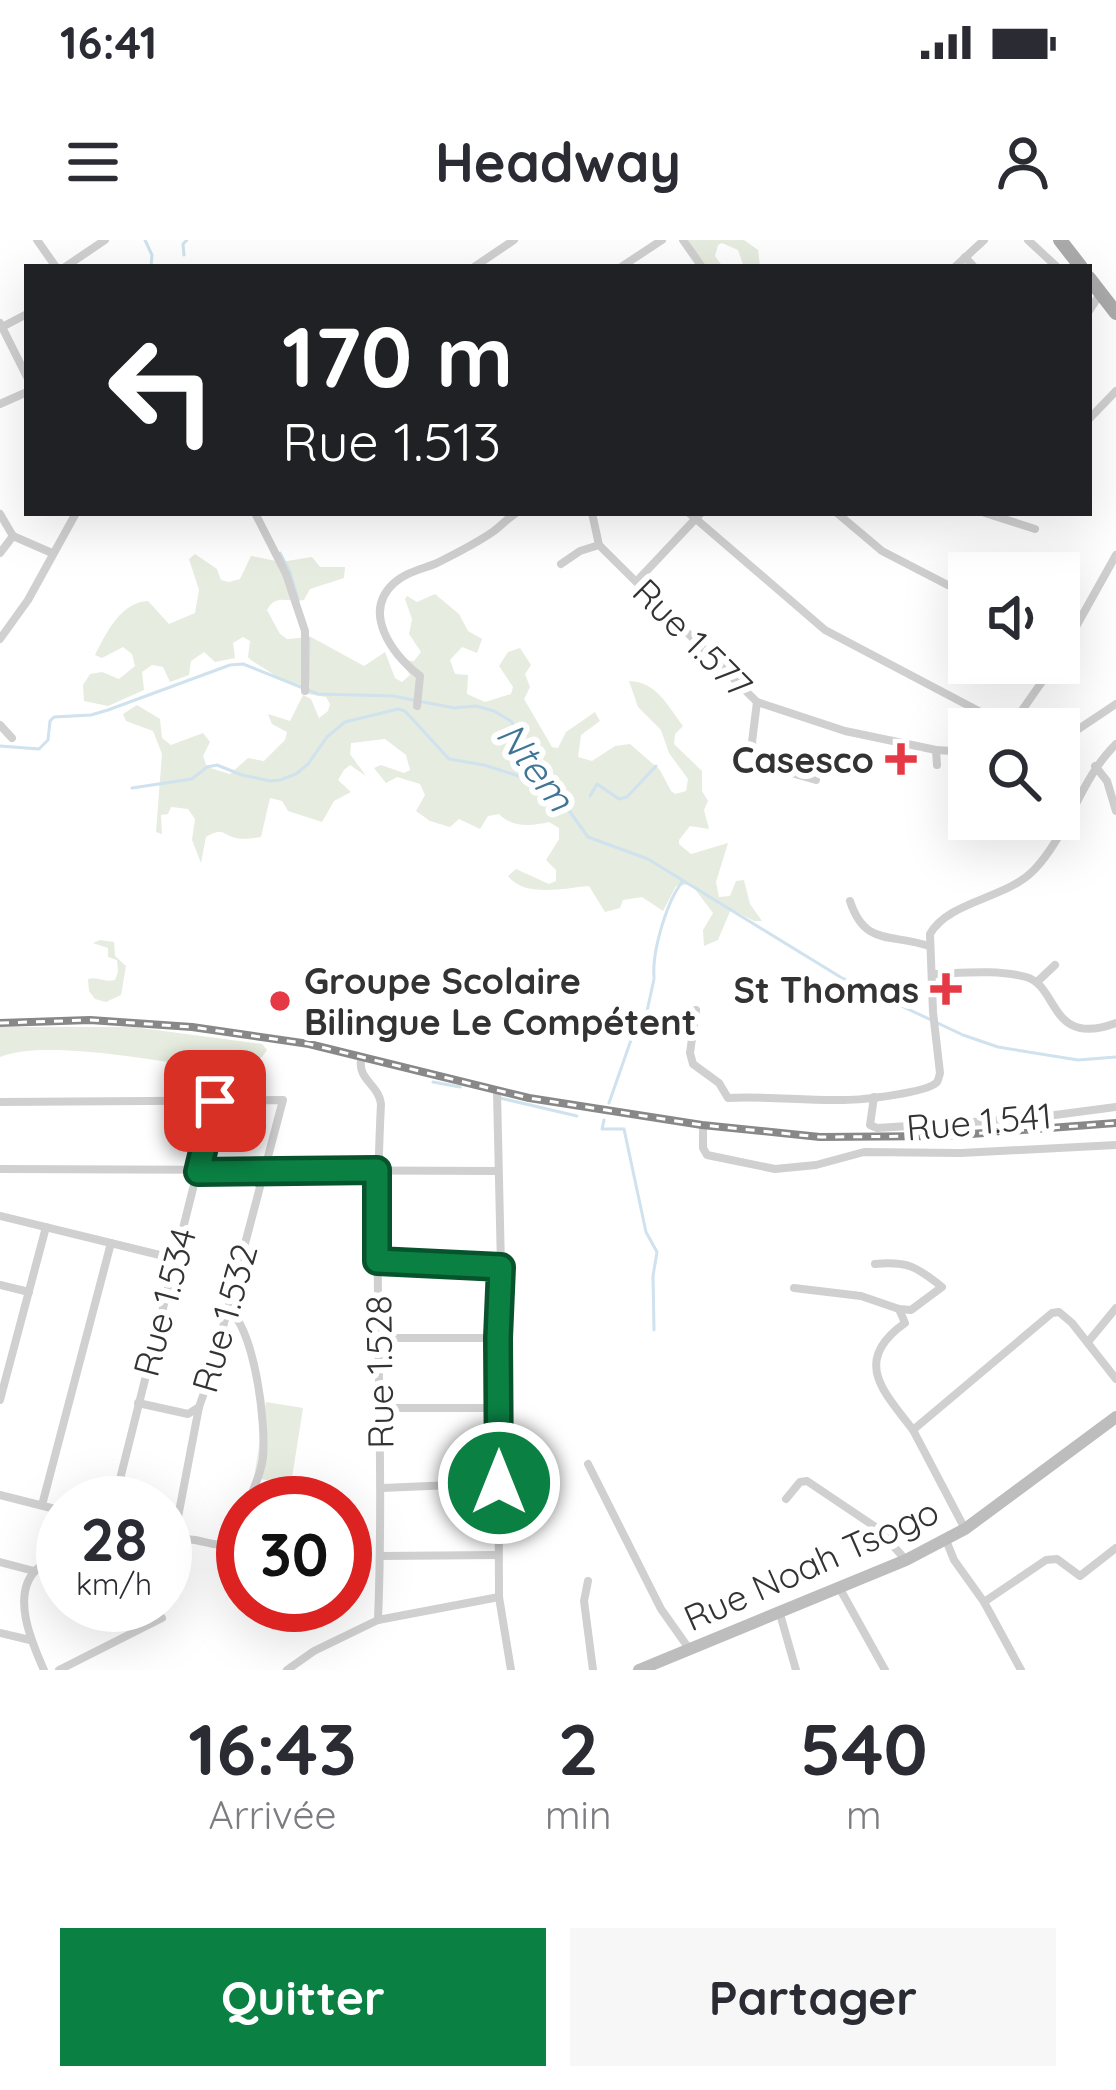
<!DOCTYPE html>
<html lang="fr">
<head>
<meta charset="utf-8">
<style>
  :root { --surface:#fff; --page:#f7f7f7; --text:#2b2b33; --muted:#7c7c81; --accent:#0b8043 }
  body { margin:0; font-family:Quicksand,sans-serif; background:var(--page); color:var(--text); height:100vh; display:flex; flex-direction:column; font-size:45px; white-space:nowrap }
  * { box-sizing:border-box; margin:0 }
  p { font-size:39px; color:var(--muted) }
  .icon { flex:none; width:66px; height:66px; fill:none; stroke:currentColor; stroke-width:2; stroke-linecap:round; stroke-linejoin:round }
  .map { position:relative; height:1430px; overflow:hidden }
  .drawer { display:flex; flex-direction:column; background:var(--surface); flex:1 }
  .drawer>* { flex:none }
  .banner { position:absolute; left:24px; top:24px; width:1068px; height:252px; border-radius:0px; box-shadow:0 12px 48px #0002; background:#202124; color:#fff; overflow:hidden }
  .tools { position:absolute; left:948px; top:312px; display:grid; gap:24px }
  .tools a { display:grid; place-items:center; width:132px; height:132px; border-radius:0px; background:var(--surface); box-shadow:0 12px 48px #0002; font-size:60px }
  .speed { position:absolute; left:36px; top:1236px; display:flex; gap:24px; font-size:60px; font-weight:700; text-align:center }
  .speed>* { display:grid; place-content:center; width:156px; height:156px; border-radius:50%; background:var(--surface); box-shadow:0 12px 48px #0002; line-height:1 }
  .speed small { font-size:30px; font-weight:400 }
  .speed .limit { border:18px solid #d22; background:#fff; color:#111 }
  .pin { position:absolute; display:grid; place-items:center; width:102px; height:102px; color:#fff; margin:-51px; border-radius:24px; box-shadow:0 6px 18px #0006 }
  .me { position:absolute; width:132px; margin:-66px; rotate:0deg; stroke-linejoin:round; filter:drop-shadow(0 0 9px #0008) }
  .turn { display:flex; align-items:center; gap:42px; height:252px; padding:0 60px; font-size:54px }
  .turn .icon { width:156px; height:156px; stroke-width:2.5 }
  .turn b { display:block; font-size:84px; line-height:102px }
  .eta { display:flex; justify-content:space-evenly; align-items:center; height:204px; text-align:center }
  .eta b { font-size:72px; font-weight:700; line-height:84px }
  .cta { display:flex; gap:24px; margin-top:auto; padding:24px 60px }
  .cta a { flex:1; height:138px; border-radius:0px; background:var(--accent); color:#fff; font-size:48px; font-weight:700; line-height:138px; text-align:center }
  .cta a+a { background:var(--page); color:var(--text) }
  .status { display:flex; justify-content:space-between; align-items:center; height:84px; padding:0 60px; background:var(--surface); direction:ltr }
  .status svg { height:33px; fill:currentColor }
  header { display:flex; justify-content:space-between; align-items:center; height:156px; padding:0 60px; background:var(--surface); font-size:54px; font-weight:700 }
  .map>svg:first-child { display:block }
</style>
</head>
<body>
<div class="status"><b>16:41</b><svg viewBox="0 0 49 12"><path d="M0 12V9h3v3zM5 12V6h3v6zM10 12V3h3v9zM15 12V0h3v12zM26 1h20v11H26zM47 4h2v5h-2z"/></svg></div>
<header><svg class="icon" aria-label="menu" viewBox="0 0 24 24"><path d="M4 6h16M4 12h16M4 18h16"/></svg>Headway<svg class="icon" aria-label="person" viewBox="0 0 24 24"><circle cx="12" cy="8" r="4"/><path d="M4 21q1-7 8-7t8 7"/></svg></header>
<div class="map">
<svg width="1116" height="1430" viewBox="0 0 1116 1430">
  <rect width="100%" height="100%" fill="#fff"/>
  <g fill="#e6ecdf">
    <polygon points="688,0 744,0 758,10 760,26 744,27 738,10 722,3 718,5 715,16 723,27 702,27"/>
    <path d="M195 314 217 329 221 340 229 342 240 339 251 316 281 322 312 317 320 327H345L344 338 310 349 304 360C289 363 276 353 267 370L280 394 287 399 311 397 364 426 385 412 395 438 402 442 410 435 400 420 414 421 421 412 409 394 412 379 405 359 407 356 417 362 435 354 459 374 468 391 482 399 477 413 462 407 450 420 455 434 468 435 467 454 485 462 511 454 513 447 499 426 508 412 520 408 531 425 525 434 530 447 524 459 552 507 558 508 566 492 595 472 600 481 581 495 578 517 592 521 615 506 630 504 660 530 671 551 675 554 686 551 688 539 669 513 661 490 638 467 629 441C657 442 667 465 683 486L675 494 674 504 702 531V551L708 561 704 570 709 589 690 586 679 600V604L691 614 728 603 716 642 719 657 730 656 736 641 744 640 750 664 762 681H754L731 669 718 700 704 706 703 690 713 673 691 644 676 646 663 671 642 657 623 660 620 668 605 672 589 646C564 648 525 658 508 636L516 629 549 644 556 641V630L546 620 559 599V588L549 582C532 586 512 588 499 574L488 576 480 589 459 579 450 587 430 581 416 571 425 555 420 544 397 537 386 543 374 528 381 525 404 533 410 530 406 515 385 499 351 503 350 514 366 536 350 525 344 530 338 540 351 552 334 561 322 582 288 571 282 561 270 558 261 597C253 598 243 600 236 598 220 594 224 587 206 597L201 623 192 600 195 579 188 569 171 567 168 574 161 575 162 594 156 592 162 514 153 491 126 481 123 474 137 465 160 479 162 498 171 505 203 493 210 502 203 516 207 527 230 534 248 518 264 521 285 500 287 492 272 484 268 474 290 481 303 455 311 459 319 478 328 471 330 464 326 457 308 454 298 444 284 441 251 420 248 417 250 401 243 397 233 403 235 418 215 422 204 412 191 421 189 435 170 442 163 427 152 425 142 432 144 450 108 466 84 461 83 445 90 434 102 432 119 439 135 426 132 414 123 407 102 418 95 415C106 393 121 362 148 361L169 384 195 373 199 350 189 319Z"/>
    <path d="M100 700 114 702 115 716 126 726 121 755 106 762 95 759 89 751 88 739C98 736 105 743 115 740L118 732 117 720 108 717V708L93 703Z"/>
    <path d="M0 787H133L262 804 267 810 262 817 249 823C230 816 208 816 189 825 142 819 43 800 0 817Z"/>
    <polygon points="266,1162 303,1168 291,1244 254,1238"/>
  </g>
  <g fill="none" stroke-linecap="round" stroke-linejoin="round">
    <g stroke="#cfe2ee" stroke-width="3">
      <polyline points="145,0 152,15 151,27"/>
      <polyline points="184,15 183,4 187,0"/>
      <polyline points="280,313 290,332 298,360"/>
      <polyline points="308,442 309,398"/>
      <polyline points="0,506 39,509 48,500 50,481 54,477 91,475 108,470 230,425 243,424 318,454 393,456 454,468 476,466 494,471 511,481 552,547 588,597 648,619 842,738 963,795 998,807 1078,820 1116,817"/>
      <polyline points="132,548 192,539 207,527 217,525 242,535 270,541 280,540 296,534 308,524 327,497 345,482 398,469 405,471 449,519 484,525 550,546"/>
      <polyline points="590,556 597,544 619,559 627,557 656,526"/>
      <path d="M654 737C652 711 667 660 683 641"/>
      <polyline points="433,842 460,847"/>
      <polyline points="500,858 577,876"/>
      <polyline points="609,863 631,800 644,785 654,739"/>
      <polyline points="604,880 602,889 624,889 646,992 657,1012 653,1036 654,1090"/>
    </g>
    <g stroke="#d0d0d0" stroke-width="8">
      <polyline points="37,0 56,27"/>
      <polyline points="683,0 702,27"/>
      <polyline points="1028,0 1057,27"/>
      <polyline points="965,17 974,27"/>
      <polyline points="65,27 105,0"/>
      <polyline points="474,27 514,0"/>
      <polyline points="621,27 662,0"/>
      <polyline points="955,27 984,0"/>
      <polyline points="1089,71 1100,54"/>
      <polyline points="0,83 27,137"/>
      <polyline points="2,87 27,74"/>
      <polyline points="0,164 27,152"/>
      <polyline points="1089,179 1116,151"/>
      <polyline points="255,273 286,334 305,391 305,451"/>
      <polyline points="592,273 599,305 757,462 845,491 936,510 969,512"/>
      <polyline points="689,273 825,390 1009,487"/>
      <polyline points="837,273 882,311 969,356"/>
      <polyline points="985,273 1035,289"/>
      <polyline points="0,274 13,296 52,313"/>
      <polyline points="0,313 13,296"/>
      <polyline points="561,324 580,311 599,305"/>
      <polyline points="637,341 701,273"/>
      <polyline points="0,399 28,360 76,273"/>
      <polyline points="1059,417 1116,315"/>
      <polyline points="757,462 752,502 756,523 816,540"/>
      <path d="M417 466 420 436C393 415 361 373 394 343 406 332 423 329 437 323 455 314 477 303 494 291 502 285 508 278 516 273"/>
      <polyline points="0,485 12,498"/>
      <polyline points="1009,489 1055,423"/>
      <polyline points="1059,502 1116,464"/>
      <polyline points="936,510 937,525"/>
      <polyline points="1095,526 1107,541 1116,571"/>
      <path d="M850 661C865 707 891 693 929 706"/>
      <path d="M932 734C962 733 997 729 1026 737 1059 746 1049 808 1116 783"/>
      <polyline points="1037,742 1055,725"/>
      <path d="M696 770 690 813 693 824 719 843 728 858C767 856 805 861 844 860 860 860 928 853 937 842 939 839 939 836 940 833L933 772 930 694C949 661 1005 659 1033 631 1069 594 1079 540 1116 504"/>
      <path d="M361 820C358 840 379 845 381 864 372 1036 385 1208 378 1380"/>
      <polyline points="497,852 501,1027 498,1098 499,1357 511,1430"/>
      <polyline points="874,857 870,885 877,888 1032,878 1116,867"/>
      <polyline points="0,862 283,860 210,1136 199,1167 174,1298"/>
      <polyline points="703,888 703,908 707,915 775,929 816,925 864,912 961,913 1116,905"/>
      <polyline points="0,929 498,931"/>
      <polyline points="0,976 176,1019"/>
      <polyline points="377,1021 501,1027"/>
      <polyline points="0,1045 29,1052"/>
      <path d="M794 1048 861 1056 899 1069 911 1070 942 1047C917 1027 908 1021 875 1024"/>
      <path d="M228 1068C255 1091 266 1181 263 1217 262 1232 253 1249 248 1263"/>
      <path d="M899 1069 905 1083C851 1121 884 1152 913 1190"/>
      <polyline points="376,1098 498,1098"/>
      <polyline points="1088,1102 1116,1068"/>
      <polyline points="0,1160 46,987"/>
      <polyline points="138,1163 188,1174 199,1167"/>
      <polyline points="378,1168 499,1168"/>
      <polyline points="588,1224 661,1369 690,1410"/>
      <polyline points="382,1248 499,1243"/>
      <polyline points="0,1255 63,1271"/>
      <polyline points="786,1259 800,1242 807,1241 877,1288 905,1319"/>
      <polyline points="114,1263 215,861"/>
      <polyline points="42,1265 111,1003"/>
      <polyline points="965,1289 913,1190 1052,1073 1059,1072 1072,1083 1116,1139"/>
      <path d="M165 1296C176 1300 183 1298 195 1300 210 1303 219 1308 234 1301L243 1277"/>
      <polyline points="946,1300 954,1320 984,1362 1021,1430"/>
      <polyline points="381,1316 498,1315"/>
      <polyline points="0,1322 34,1331"/>
      <polyline points="588,1341 584,1361 593,1430"/>
      <polyline points="840,1349 885,1430"/>
      <polyline points="984,1362 1046,1320 1057,1319 1080,1336 1116,1308"/>
      <polyline points="780,1374 796,1430"/>
      <polyline points="0,1393 30,1400"/>
      <path d="M44 1430C32 1403 10 1354 37 1329 44 1323 55 1319 63 1315"/>
      <polyline points="59,1430 162,1378"/>
      <polyline points="287,1430 314,1411 378,1380 499,1357"/>
    </g>
    <polyline stroke="#bdbdbd" stroke-width="12" points="639,1430 906,1320 965,1289 1116,1177"/>
    <g stroke="#ababab" stroke-width="14">
      <polyline points="1060,0 1081,27"/>
      <polyline points="1089,38 1116,73"/>
    </g>
    <defs>
      <polyline id="rail" points="0,783 90,780 192,787 309,804 529,858 702,885 820,897 944,896 1116,883"/>
    </defs>
    <use href="#rail" stroke="#888" stroke-width="8"/>
    <use href="#rail" stroke="#fff" stroke-width="3" stroke-dasharray="9" stroke-linecap="butt"/>
  </g>
  <g fill="none" stroke-linecap="round" stroke-linejoin="round">
    <defs>
      <polyline id="route" points="215,861 198,932 377,930 377,1021 501,1027 498,1098 499,1243"/>
    </defs>
    <use href="#route" stroke="#07532c" stroke-width="30"/>
    <use href="#route" stroke="#0b8043" stroke-width="21"/>
  </g>
  <g fill="#e63946" stroke="#fff" stroke-width="4.5">
    <path d="M895 501h12v12h12v12h-12v12h-12v-12h-12v-12h12z"/>
    <path d="M940 731h12v12h12v12h-12v12h-12v-12h-12v-12h12z"/>
    <circle cx="280" cy="761" r="12"/>
  </g>
  <g text-anchor="middle" dominant-baseline="central" stroke-width="12" stroke-linejoin="round" paint-order="stroke">
    <g font-size="36" fill="#333" stroke="#fff">
      <text transform="translate(693 398) rotate(45)">Rue 1.577</text>
      <text transform="translate(979 881) rotate(-5)">Rue 1.541</text>
      <text transform="translate(164 1062) rotate(-75)">Rue 1.534</text>
      <text transform="translate(224 1078) rotate(-74)">Rue 1.532</text>
      <text transform="translate(379 1132) rotate(-91)">Rue 1.528</text>
      <text transform="translate(811 1324) rotate(-24)">Rue Noah Tsogo</text>
    </g>
    <g font-size="36" font-weight="bold" fill="#333" stroke="#fff" text-anchor="end">
      <text x="874" y="519">Casesco</text>
      <text x="304" y="740" text-anchor="start">Groupe Scolaire<tspan x="304" dy="41">Bilingue Le Compétent</tspan></text>
      <text x="919" y="749">St Thomas</text>
    </g>
    <g font-size="39" font-style="italic" fill="#3f7597" stroke="#fff">
      <text transform="translate(536 526) rotate(53)">Ntem</text>
    </g>
  </g>
</svg>
<div class="tools">
<a><svg class="icon" aria-label="sound" viewBox="0 0 24 24"><path d="M4 9h4l5-4v14l-5-4H4zM17 9q2 3 0 6"/></svg></a>
<a><svg class="icon" aria-label="search" viewBox="0 0 24 24"><circle cx="10" cy="10" r="6"/><path d="M15 15l6 6"/></svg></a>
</div>
<div class="speed"><div>28<small>km/h</small></div><div class="limit">30</div></div>
<div class="pin" style="left:215px;top:861px;background:#d93025"><svg class="icon" aria-label="arrive" viewBox="0 0 24 24"><path d="M6 21V4h12l-3 4 3 4H6"/></svg></div>
<svg class="me" style="left:499px;top:1243px" viewBox="-20 -20 40 40"><circle r="17" fill="#0b8043" stroke="#fff" stroke-width="3"/><path d="M0-11L8 9 0 5-8 9z" fill="#fff"/></svg>
<div class="banner">
<div class="turn"><svg class="icon" aria-label="left" viewBox="0 0 24 24"><path d="M17 20v-9H6M10 6l-5 5 5 5"/></svg><div><b>170 m</b>Rue 1.513</div></div>
</div>
</div>
<section class="drawer">
<div class="eta">
<div><b>16:43</b><p>Arrivée</p></div>
<div><b>2</b><p>min</p></div>
<div><b>540</b><p>m</p></div>
</div>
<div class="cta"><a>Quitter</a><a>Partager</a></div>
</section>
</body>
</html>
